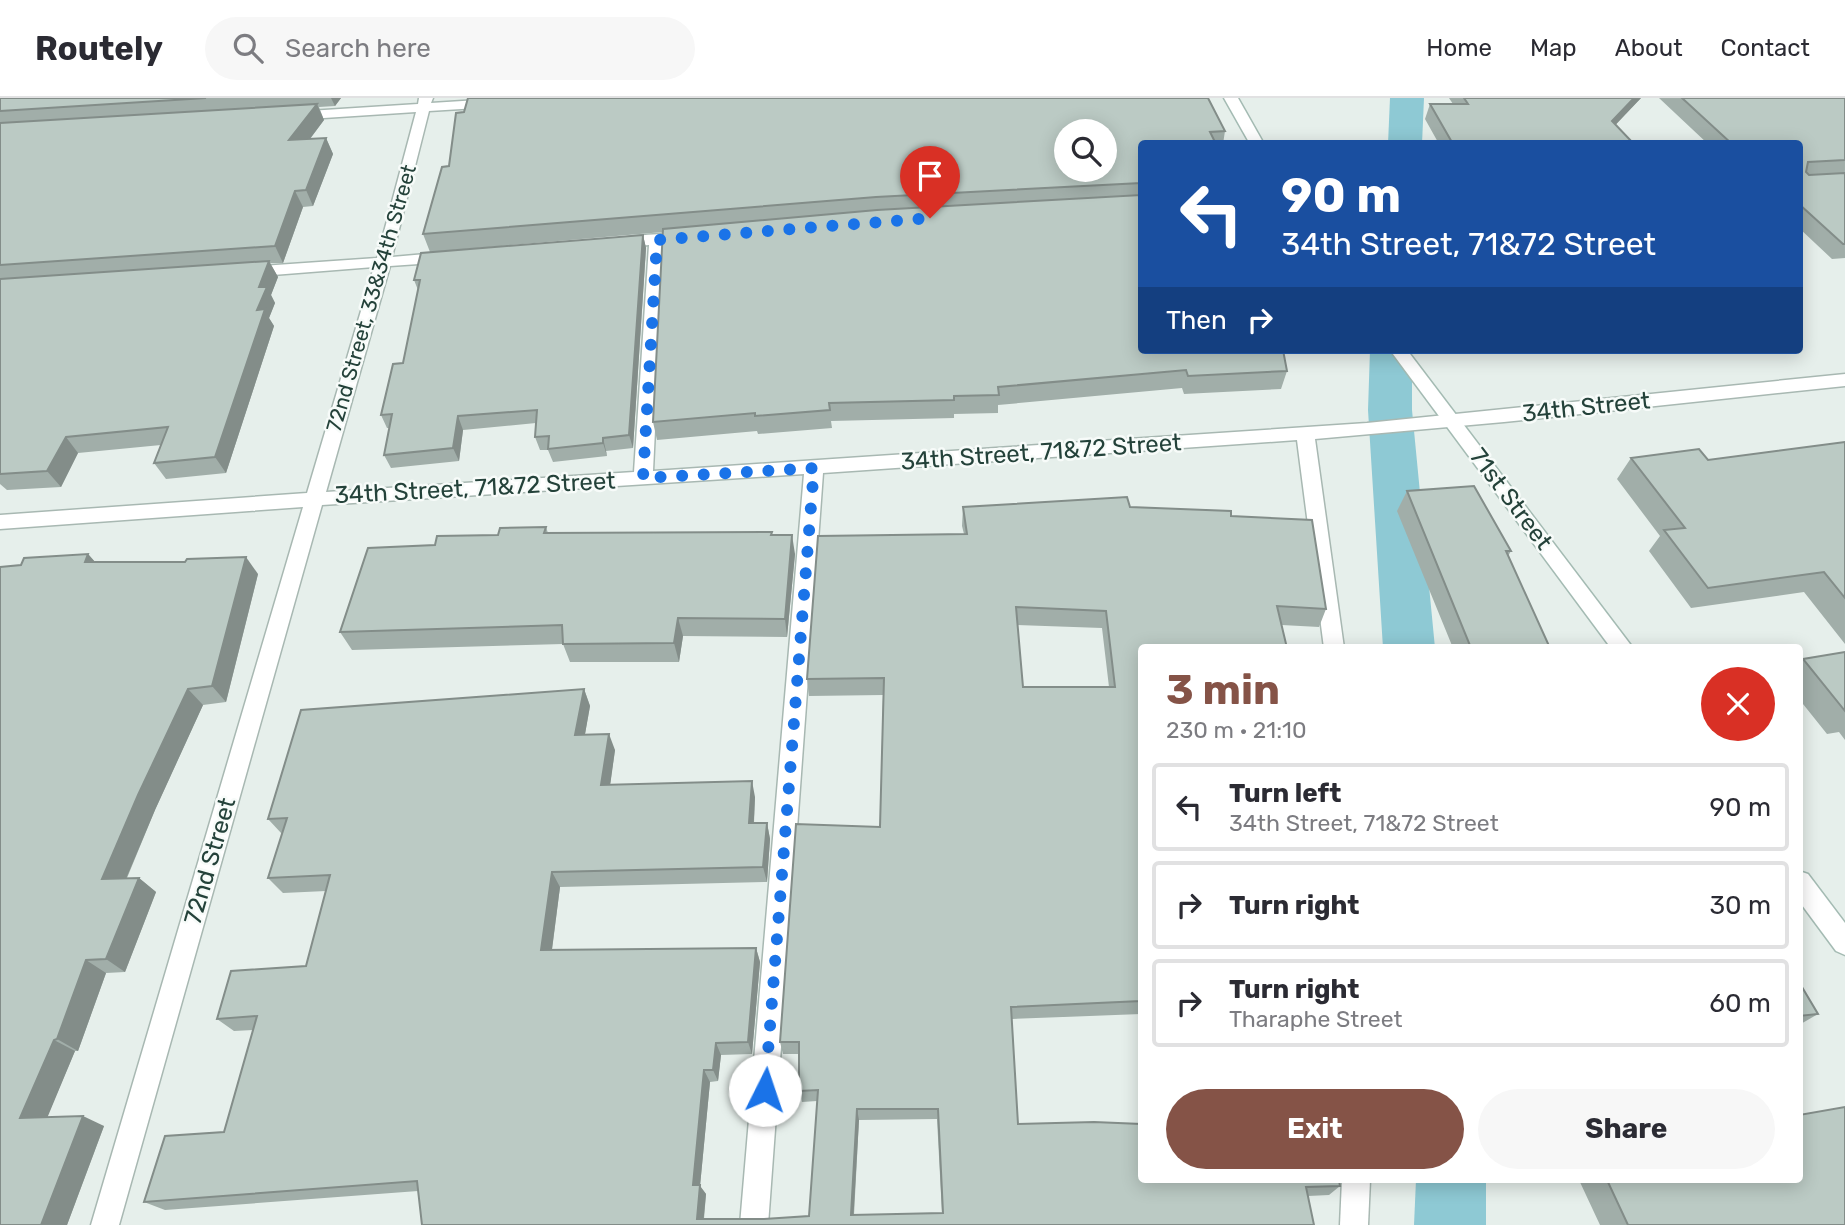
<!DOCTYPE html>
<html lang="en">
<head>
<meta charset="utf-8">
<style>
  :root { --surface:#fff; --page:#f7f7f7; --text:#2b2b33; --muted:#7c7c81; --line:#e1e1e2; --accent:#855347 }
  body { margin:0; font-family:Rubik,sans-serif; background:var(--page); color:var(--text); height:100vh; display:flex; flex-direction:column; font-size:26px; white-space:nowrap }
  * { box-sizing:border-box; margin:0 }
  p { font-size:23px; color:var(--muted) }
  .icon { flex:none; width:38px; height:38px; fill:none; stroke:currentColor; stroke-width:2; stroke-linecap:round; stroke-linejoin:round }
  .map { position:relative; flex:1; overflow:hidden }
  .panel { position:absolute; left:1138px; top:546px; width:665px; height:539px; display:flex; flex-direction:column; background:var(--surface); border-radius:7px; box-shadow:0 4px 18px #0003 }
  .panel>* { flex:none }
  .banner { position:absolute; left:1138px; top:42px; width:665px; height:214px; border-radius:7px; box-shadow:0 4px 18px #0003; background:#1a4fa0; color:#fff; overflow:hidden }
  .buttons { position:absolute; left:1054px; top:21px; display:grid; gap:14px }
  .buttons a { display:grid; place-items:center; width:63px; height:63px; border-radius:50%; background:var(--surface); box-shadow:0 4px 18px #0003; font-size:35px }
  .pin { position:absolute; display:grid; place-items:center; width:60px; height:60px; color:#fff; margin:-72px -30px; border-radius:50% 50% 50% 0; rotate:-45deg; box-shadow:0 0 7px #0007 }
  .pin .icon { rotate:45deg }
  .me { position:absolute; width:77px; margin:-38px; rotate:4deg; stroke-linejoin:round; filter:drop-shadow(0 0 5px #0008) }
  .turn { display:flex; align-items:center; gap:24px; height:147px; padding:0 28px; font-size:32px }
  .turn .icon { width:91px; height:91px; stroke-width:2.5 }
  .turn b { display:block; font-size:49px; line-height:60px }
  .then { display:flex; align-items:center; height:66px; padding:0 28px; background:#0003; gap:14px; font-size:26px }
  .round { display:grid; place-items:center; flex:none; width:74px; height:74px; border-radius:37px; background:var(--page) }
  .head { display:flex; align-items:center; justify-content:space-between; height:119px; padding:0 28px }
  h1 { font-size:42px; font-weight:700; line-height:52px; color:var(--accent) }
  .button { display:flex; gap:14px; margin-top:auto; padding:14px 28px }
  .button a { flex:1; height:80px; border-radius:42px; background:var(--accent); color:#fff; font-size:28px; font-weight:700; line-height:80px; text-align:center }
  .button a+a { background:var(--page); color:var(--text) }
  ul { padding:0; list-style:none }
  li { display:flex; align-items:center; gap:21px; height:88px; margin:0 14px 10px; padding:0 14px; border:4px solid var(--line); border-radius:7px }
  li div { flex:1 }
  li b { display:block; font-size:26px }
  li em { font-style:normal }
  header { display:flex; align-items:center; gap:42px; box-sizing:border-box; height:98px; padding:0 35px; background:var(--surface); border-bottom:2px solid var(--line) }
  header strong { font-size:33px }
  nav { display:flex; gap:38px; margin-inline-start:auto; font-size:24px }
  .search { width:490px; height:63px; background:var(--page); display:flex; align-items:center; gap:18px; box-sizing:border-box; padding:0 24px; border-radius:38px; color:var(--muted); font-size:26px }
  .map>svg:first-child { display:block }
</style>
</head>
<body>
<header>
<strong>Routely</strong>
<div class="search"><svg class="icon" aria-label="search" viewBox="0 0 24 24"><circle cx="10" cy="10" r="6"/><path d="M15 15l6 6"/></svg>Search here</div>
<nav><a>Home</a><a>Map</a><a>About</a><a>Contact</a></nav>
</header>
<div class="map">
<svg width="1845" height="1127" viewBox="0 0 1845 1127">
  <rect width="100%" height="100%" fill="#e6efeb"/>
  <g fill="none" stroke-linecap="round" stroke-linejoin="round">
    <g fill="#8ec9d4" fill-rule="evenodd">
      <polygon points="1390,0 1424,0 1422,46 1388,46"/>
      <polygon points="1370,252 1412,252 1412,312 1435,550 1383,550 1368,312"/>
      <polygon points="1416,1082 1486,1082 1486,1127 1414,1127"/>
    </g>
    <defs>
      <g id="street">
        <path d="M419 0H433L431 5 494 1 501 5 494 9 429 13 392 159 448 154 456 159 448 164 390 168 326 394 634 374 649 147 616 150 608 145C617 137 689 132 697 139L689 144 664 146 653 373 1367 325 1845 276V288L1504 324 1315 341 1344 550H1324L1297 342 823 375 768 1127H740L804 376 322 407 119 1127H91L303 409 0 431V417L307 395 374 169 247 179 239 174 247 169 377 160 416 14 293 22 286 18 293 14 418 6Z"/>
        <polygon points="1342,1082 1370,1082 1368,1127 1340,1127"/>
      </g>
      <g id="secondary">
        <polygon points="1224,0 1238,0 1264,46 1250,46"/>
        <polygon points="1390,252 1407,252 1633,550 1611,550"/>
        <polygon points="1799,773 1808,776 1845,825 1845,857 1836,853 1799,803"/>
      </g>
    </defs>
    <use href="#street" stroke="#a8b8b2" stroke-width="3"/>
    <use href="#secondary" stroke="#a4bbb3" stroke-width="3"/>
    <use href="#street" fill="#fff" fill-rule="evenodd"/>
    <use href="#secondary" fill="#fff" fill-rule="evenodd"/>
  </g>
  <g fill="#a1aea9" fill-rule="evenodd">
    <polygon points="0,0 341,0 335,8 319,9 324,22 310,41 326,40 333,56 313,108 303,109 283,165 270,165 278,179 271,197 275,205 269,220 274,228 226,375 166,381 154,365 161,347 78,355 61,389 7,392 0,386"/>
    <polygon points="1449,0 1641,0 1615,27 1634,46 1439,46 1425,21 1430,6 1453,6"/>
    <polygon points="1659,0 1845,0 1845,160 1832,161 1799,130 1799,46 1708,46"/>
    <polygon points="464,14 1225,33 1223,46 1141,46 1141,252 1287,273 1281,291 1184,296 1182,290 998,307 998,315 954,316 954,320 831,323 832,330 758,336 757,333 657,342 653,324 663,134 430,154 423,136 449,68"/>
    <polygon points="643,137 646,150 633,350 606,353 607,358 553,364 548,352 540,352 535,339 536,325 463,332 459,363 391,370 384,357 390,330 387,330 381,317 403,265 418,192 414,182"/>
    <polygon points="1845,344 1845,546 1804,494 1691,510 1649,453 1660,438 1617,381 1631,360 1708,362"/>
    <polygon points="1407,393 1511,453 1508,458 1550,550 1453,550 1397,413"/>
    <path d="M963 409H1130L1231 418 1326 511 1319 529 1282 527 1141 550V916L1012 921 1018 1026 1340 1088 1329 1097 1308 1098 1314 1127H422L418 1093 165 1112 144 1104 224 1034 253 932 234 933 217 921 306 868 326 793 283 795 268 780 282 736 268 721 584 591 590 608 585 636 615 652 610 686 755 699 754 725H767L770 741 767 784 560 789 552 852 756 850 760 864 752 956 721 957 718 983 710 984 700 1088 706 1096 704 1121H764L809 1118 817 1003 802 1004 799 993V956H783L780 944 880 729 883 597 809 598 807 581 964 436 962 428ZM1017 527 1102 530 1109 589H1023ZM937 1021 942 1115 854 1117 859 1022Z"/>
    <polygon points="546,429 548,435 772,437 795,456 787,539 683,538 679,564 570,564 563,546 352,552 340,534 435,447"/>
    <polygon points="88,456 95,464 258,476 226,604 203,607 155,712 127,780 139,780 156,794 125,874 106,875 78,953 75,953 47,1019 104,1028 67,1127 0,1127 21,467"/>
    <polygon points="1845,554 1845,642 1839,634 1827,636 1799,601 1799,565 1803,561"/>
    <polygon points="1799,884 1818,916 1799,927"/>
    <polygon points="1579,1082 1799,1082 1845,1127 1600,1127"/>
  </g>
  <g fill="#838d89">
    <polygon points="331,0 341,0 335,8"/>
    <polygon points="1634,0 1641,0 1605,38 1612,23"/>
    <polygon points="317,6 324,22 297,58 289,42"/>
    <polygon points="326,40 333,56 313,108 306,92"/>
    <polygon points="295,93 303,109 283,165 275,148"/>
    <polygon points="643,137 646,150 633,350 629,337"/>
    <polygon points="269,163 278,179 271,197 275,205 269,220 274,228 226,375 215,359 257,212 259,189"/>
    <polygon points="458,318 463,332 459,363 453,350"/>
    <polygon points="66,339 78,355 61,389 47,373"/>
    <polygon points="603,340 606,353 607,358 603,345"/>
    <polygon points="792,437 795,456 787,539 785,521"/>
    <polygon points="88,456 103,473 85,464"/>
    <polygon points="246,459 258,476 226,604 212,588"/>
    <polygon points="678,520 683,538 679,564 674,545"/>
    <polygon points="188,591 203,607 155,712 120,795 102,781 138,697"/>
    <polygon points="584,591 590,608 582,653 575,637"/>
    <polygon points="609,636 615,652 608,703 601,687"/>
    <polygon points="752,683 755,699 753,740 749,725"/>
    <polygon points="767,725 770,741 767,784 763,769"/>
    <polygon points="552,774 560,789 550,866 541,852"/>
    <polygon points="139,780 156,794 125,874 106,861"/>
    <polygon points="756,850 760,864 752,956 748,944"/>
    <polygon points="86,862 106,875 78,953 57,941"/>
    <polygon points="54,942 75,953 43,1030 20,1020"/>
    <polygon points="716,945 721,957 718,983 713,972"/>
    <polygon points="704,972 710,984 700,1088 706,1096 703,1127 697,1121 693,1087"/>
    <polygon points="857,1011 859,1022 853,1126 851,1117"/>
    <polygon points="83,1018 104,1028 67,1127 41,1127"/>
  </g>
  <g fill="#bbcac4" stroke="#838d89" stroke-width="2" fill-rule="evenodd">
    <polygon points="0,0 206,0 0,13"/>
    <path d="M468 0H1208L1225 33 1210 34 1216 46H1141V85L876 99 423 136 442 69 449 68 456 15 464 14ZM1066 33H1104V72H1066Z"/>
    <polygon points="1464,0 1634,0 1612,23 1634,46 1453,46 1430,6 1468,6"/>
    <polygon points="1682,0 1845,0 1845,62 1808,64 1806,74 1809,77 1845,75 1845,146 1843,146 1799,106 1799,46 1732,46"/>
    <polygon points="317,6 289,42 326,40 306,92 295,93 275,148 0,167 0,25"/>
    <polygon points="1141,97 1141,252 1283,252 1287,273 1188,278 1186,272 998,289 999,297 954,298 954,302 829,305 830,312 755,318 755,315 653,324 663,131 877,112"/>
    <polygon points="643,137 629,337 603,340 603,345 548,351 549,338 535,339 537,312 458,318 453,350 384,357 392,316 381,317 393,266 403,265 420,182 414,182 421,155"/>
    <polygon points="269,163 259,189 267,189 257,212 265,211 215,359 154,365 168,329 66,339 47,373 0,376 0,181"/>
    <polygon points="1845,344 1845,500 1824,474 1708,490 1664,432 1685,430 1631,360 1699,351 1708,362"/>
    <polygon points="1474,388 1511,453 1506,453 1550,550 1471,550 1407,393"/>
    <path d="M1127 399 1130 409 1231 413V418L1312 422 1326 511 1277 508 1287 550H1141V903L1011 909 1018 1026 1094 1024 1141 1026V1082H1339L1340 1088 1306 1089 1314 1127H422L417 1083 144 1104 165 1038 224 1034 257 918 217 921 231 873 306 868 330 777 268 780 287 720 268 721 301 612 584 591 575 637 609 636 601 687 752 683 749 725H767L763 769 552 774 541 852 756 850 748 944 716 945 713 972H704L693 1087H700L697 1121H764L809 1118 818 992 799 993V944H780L796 726 880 729 884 580 807 581 818 438 967 436 963 409ZM1016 509 1106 513 1115 589H1023ZM857 1011H938L943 1115 851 1117Z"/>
    <polygon points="546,429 544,435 772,434 771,437 792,437 785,521 678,520 674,545 563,546 562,527 340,534 368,450 435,447 437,438 498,437 500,430"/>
    <polygon points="88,456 85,464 185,464 187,461 246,459 212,588 188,591 138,697 102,781 139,780 106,861 86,862 57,941 54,942 20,1020 83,1018 41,1127 0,1127 0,469 21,467 24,460"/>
    <polygon points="1845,554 1845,613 1803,561"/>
    <polygon points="1799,884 1818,916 1799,918"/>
    <polygon points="1845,1009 1845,1127 1628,1127 1607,1082 1799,1082 1799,1017"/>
  </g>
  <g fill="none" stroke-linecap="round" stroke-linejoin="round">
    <polyline stroke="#1a73e8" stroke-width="12" stroke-dasharray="0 21.6" points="765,992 814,370 643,380 657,142 930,120"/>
  </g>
  <g text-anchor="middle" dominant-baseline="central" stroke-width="5" stroke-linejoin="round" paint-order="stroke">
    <g font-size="21" fill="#24423a" stroke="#f7fbf9">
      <text transform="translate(371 200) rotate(-74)">72nd Street, 33&amp;34th Street</text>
    </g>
    <g font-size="24" fill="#24423a" stroke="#f7fbf9">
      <text transform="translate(1586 309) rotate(-6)">34th Street</text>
      <text transform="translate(1041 354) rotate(-4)">34th Street, 71&amp;72 Street</text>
      <text transform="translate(475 390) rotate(-3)">34th Street, 71&amp;72 Street</text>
      <text transform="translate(1511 401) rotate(53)">71st Street</text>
      <text transform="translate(210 763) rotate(-74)">72nd Street</text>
    </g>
  </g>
</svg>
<div class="buttons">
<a><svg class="icon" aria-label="search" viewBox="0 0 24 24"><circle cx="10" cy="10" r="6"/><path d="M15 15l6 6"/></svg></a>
</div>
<div class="pin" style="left:930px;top:120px;background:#d93025"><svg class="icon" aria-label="arrive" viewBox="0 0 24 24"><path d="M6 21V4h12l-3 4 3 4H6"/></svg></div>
<svg class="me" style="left:765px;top:992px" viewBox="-20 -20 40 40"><circle r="19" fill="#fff"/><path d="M0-13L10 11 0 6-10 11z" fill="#1a73e8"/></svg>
<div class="banner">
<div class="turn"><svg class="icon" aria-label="left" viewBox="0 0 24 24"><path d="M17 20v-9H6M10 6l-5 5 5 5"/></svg><div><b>90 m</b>34th Street, 71&amp;72 Street</div></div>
<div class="then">Then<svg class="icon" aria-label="right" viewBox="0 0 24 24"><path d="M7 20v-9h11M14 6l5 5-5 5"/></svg></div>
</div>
<section class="panel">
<div class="head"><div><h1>3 min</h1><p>230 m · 21:10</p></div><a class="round" style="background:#d93025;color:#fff"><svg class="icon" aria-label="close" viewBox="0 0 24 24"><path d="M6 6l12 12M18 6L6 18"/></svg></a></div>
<ul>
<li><svg class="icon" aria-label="left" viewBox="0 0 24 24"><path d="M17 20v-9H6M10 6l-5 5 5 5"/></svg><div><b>Turn left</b><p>34th Street, 71&amp;72 Street</p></div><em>90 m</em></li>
<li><svg class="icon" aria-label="right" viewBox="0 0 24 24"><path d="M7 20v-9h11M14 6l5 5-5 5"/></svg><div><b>Turn right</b></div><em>30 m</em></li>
<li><svg class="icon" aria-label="right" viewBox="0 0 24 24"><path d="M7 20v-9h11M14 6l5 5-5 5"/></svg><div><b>Turn right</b><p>Tharaphe Street</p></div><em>60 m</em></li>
</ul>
<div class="button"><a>Exit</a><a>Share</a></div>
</section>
</div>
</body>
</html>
